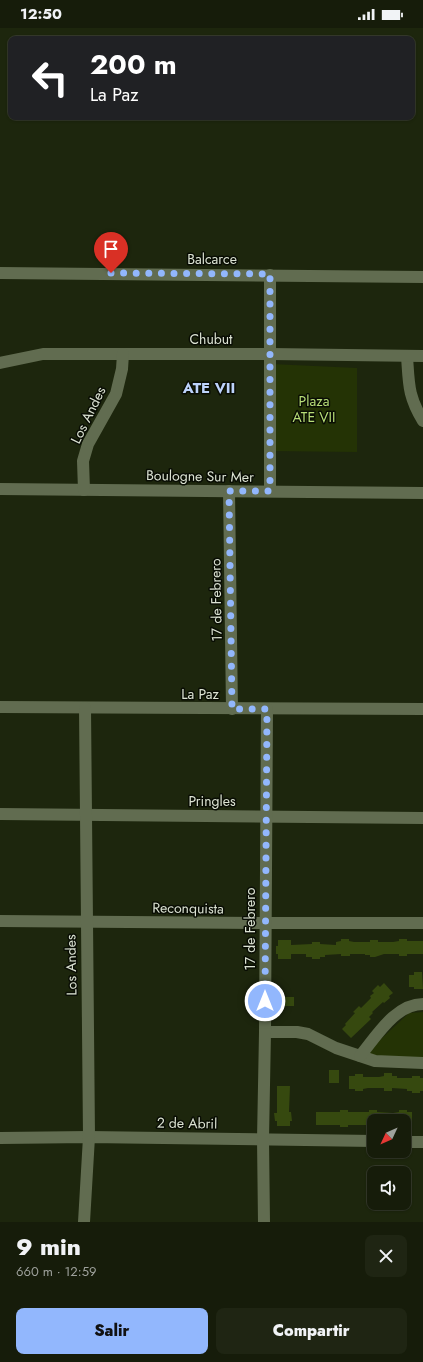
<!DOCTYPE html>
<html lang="es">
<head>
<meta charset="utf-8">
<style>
  :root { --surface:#161c0a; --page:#1f2513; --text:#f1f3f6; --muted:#9ea19c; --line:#353a2b; --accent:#92b7fd }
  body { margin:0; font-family:Jost,sans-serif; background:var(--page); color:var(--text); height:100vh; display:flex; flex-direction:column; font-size:15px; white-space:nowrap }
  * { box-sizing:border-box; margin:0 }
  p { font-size:13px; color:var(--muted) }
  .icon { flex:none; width:22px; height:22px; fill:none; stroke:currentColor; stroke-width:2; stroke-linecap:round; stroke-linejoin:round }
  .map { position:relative; height:1194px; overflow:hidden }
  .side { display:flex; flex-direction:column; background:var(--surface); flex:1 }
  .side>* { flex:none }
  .hud { position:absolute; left:8px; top:8px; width:407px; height:84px; border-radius:8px; box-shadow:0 1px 3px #0004,0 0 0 1px var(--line); background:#202124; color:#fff; overflow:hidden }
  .needle { width:26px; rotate:226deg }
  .controls { position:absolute; left:367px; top:1086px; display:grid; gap:8px }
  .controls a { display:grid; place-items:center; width:44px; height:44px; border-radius:8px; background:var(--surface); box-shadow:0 1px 3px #0004,0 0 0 1px var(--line); font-size:20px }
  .pin { position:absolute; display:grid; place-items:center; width:34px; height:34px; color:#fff; margin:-41px -17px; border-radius:50% 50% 50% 0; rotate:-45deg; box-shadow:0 0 4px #0007 }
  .pin .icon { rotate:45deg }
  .me { position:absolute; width:44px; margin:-22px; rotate:0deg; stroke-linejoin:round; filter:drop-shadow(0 0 3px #0008) }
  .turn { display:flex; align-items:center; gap:14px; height:84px; padding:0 16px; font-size:18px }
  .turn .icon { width:52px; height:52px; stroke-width:2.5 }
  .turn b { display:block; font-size:28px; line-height:34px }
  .round { display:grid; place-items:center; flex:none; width:42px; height:42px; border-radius:8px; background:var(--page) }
  .overview { display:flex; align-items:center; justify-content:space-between; height:68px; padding:0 16px }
  h1 { font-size:24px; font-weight:800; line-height:30px }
  .primary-button { display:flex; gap:8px; margin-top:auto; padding:8px 16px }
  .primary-button a { flex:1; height:46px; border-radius:8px; background:var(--accent); color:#111; font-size:16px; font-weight:800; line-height:46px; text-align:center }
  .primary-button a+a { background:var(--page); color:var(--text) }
  .status { display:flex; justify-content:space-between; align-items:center; height:28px; padding:0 20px; background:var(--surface); direction:ltr }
  .status svg { height:11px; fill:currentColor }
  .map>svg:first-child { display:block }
</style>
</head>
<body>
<div class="status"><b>12:50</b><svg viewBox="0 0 49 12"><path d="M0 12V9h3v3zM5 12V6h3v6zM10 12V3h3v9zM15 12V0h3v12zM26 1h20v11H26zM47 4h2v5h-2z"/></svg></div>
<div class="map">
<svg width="423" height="1194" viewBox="0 0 423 1194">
  <rect width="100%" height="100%" fill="#1d260d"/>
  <g fill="#243305">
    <polygon points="271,336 357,340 357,424 270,423"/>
    <polygon points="423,984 423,1031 368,1027 379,1013 409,985"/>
  </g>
  <g fill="#36490f">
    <polygon points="341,911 349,911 349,913 354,914 370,914 370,912 378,912 378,914 393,914 399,913 399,911 407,911 407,913 423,913 423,926 407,926 407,928 399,928 399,926 384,926 375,929 370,929 370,927 365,927 365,926 350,926 350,928 341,928 341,926 325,927 325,929 320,929 320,931 312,931 312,929 306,929 306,926 291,926 291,931 278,931 278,926 276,926 276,918 278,918 278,912 291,912 291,917 312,916 312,914 320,914 320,916 336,917 336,914 341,913"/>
    <polygon points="414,944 422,944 423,961 414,961 414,959 409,959 409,947 414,947"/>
    <polygon points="384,955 393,965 389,968 390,970 384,975 383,974 372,984 373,985 369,989 371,991 351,1010 342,1001 346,997 345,996 355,985 353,984 359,978 361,980 371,970 370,968 374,965 372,963 378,957 380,959"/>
    <rect x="281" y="969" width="13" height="9"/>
    <rect x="329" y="1042" width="10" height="13"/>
    <polygon points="384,1045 392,1045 392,1048 397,1048 397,1050 412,1050 412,1048 420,1048 420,1050 423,1050 423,1063 420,1063 420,1065 412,1065 412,1063 407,1063 407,1061 392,1060 392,1063 384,1063 384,1060 368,1060 363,1061 363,1063 355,1063 355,1061 349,1061 349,1048 355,1048 355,1046 363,1046 363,1049 379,1049 384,1048"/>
    <polygon points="277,1058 290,1058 289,1084 291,1084 292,1093 290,1093 290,1098 277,1098 277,1093 275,1093 274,1085 277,1085"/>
    <polygon points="340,1082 348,1082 348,1084 369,1084 369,1082 377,1082 377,1084 393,1085 399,1084 399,1082 407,1082 407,1084 412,1084 412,1097 404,1097 404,1093 374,1093 374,1097 348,1097 348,1099 340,1099 340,1097 316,1097 316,1084 340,1084"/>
  </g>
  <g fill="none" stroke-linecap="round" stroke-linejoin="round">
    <g stroke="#616c50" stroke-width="12">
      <polyline points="0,245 423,249"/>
      <path d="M407 328C409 357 408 368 423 393"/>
      <polyline points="0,335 43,326 271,326 423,328"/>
      <polyline points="0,461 423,465"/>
      <polyline points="84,462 83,433 88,416 116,366 122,341 123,326"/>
      <polyline points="229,463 232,681"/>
      <polyline points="270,463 270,247"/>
      <polyline points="0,679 423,681"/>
      <polyline points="0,786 423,790"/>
      <polyline points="0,893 265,895 423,895"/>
      <polyline points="265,1004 297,1004 308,1006 336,1020 375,1033 423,1035"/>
      <path d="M360 1028C376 1009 395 976 423 976"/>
      <polyline points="0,1110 89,1109 374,1113"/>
      <polyline points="404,1114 423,1114"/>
      <polyline points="84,1194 89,1109 85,680"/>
      <polyline points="264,1194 263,1111 265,1004 267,681"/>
    </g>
  </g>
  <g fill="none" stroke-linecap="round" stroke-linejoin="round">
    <polyline stroke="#92b7fd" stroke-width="7" stroke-dasharray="0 12.6" points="111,245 270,246 270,463 229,463 232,681 267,681 265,973"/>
  </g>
  <g text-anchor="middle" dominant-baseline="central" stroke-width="3" stroke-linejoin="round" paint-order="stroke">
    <g font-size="14" fill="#dce3d3" stroke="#090d04">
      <text x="212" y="231">Balcarce</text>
      <text x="211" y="311">Chubut</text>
      <text transform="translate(88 387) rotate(-64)">Los Andes</text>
      <text transform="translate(200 448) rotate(1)">Boulogne Sur Mer</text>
      <text transform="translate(216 572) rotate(-91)">17 de Febrero</text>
      <text x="200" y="666">La Paz</text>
      <text x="212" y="773">Pringles</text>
      <text transform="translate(188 880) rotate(1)">Reconquista</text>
      <text transform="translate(250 901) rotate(-90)">17 de Febrero</text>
      <text transform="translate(71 937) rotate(-91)">Los Andes</text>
      <text transform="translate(187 1095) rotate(1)">2 de Abril</text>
    </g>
    <g font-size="14" fill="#b7dd77" stroke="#090d04">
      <text x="314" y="373">Plaza<tspan x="314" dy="16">ATE VII</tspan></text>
    </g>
    <g font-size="15" font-weight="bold" fill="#bdd3fb" stroke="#090d04">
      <text x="209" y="360">ATE VII</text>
    </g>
  </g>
</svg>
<div class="controls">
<a><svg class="needle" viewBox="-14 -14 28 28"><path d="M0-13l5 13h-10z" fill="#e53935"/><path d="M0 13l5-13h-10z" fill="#9ea19c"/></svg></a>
<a><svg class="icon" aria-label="sound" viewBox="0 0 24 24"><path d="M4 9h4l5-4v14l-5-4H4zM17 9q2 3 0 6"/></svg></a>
</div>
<div class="pin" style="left:111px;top:245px;background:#d93025"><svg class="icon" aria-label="arrive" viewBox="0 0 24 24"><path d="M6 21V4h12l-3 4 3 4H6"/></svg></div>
<svg class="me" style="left:265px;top:973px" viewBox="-20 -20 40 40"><circle r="17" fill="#92b7fd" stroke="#fff" stroke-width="3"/><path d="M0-11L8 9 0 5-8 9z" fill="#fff"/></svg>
<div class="hud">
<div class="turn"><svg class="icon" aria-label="left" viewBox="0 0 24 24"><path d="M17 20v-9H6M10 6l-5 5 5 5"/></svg><div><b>200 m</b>La Paz</div></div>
</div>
</div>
<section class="side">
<div class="overview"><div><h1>9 min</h1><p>660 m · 12:59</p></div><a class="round"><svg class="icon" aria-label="close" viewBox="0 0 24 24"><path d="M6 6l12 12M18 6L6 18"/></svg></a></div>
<div class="primary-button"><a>Salir</a><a>Compartir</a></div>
</section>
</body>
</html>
